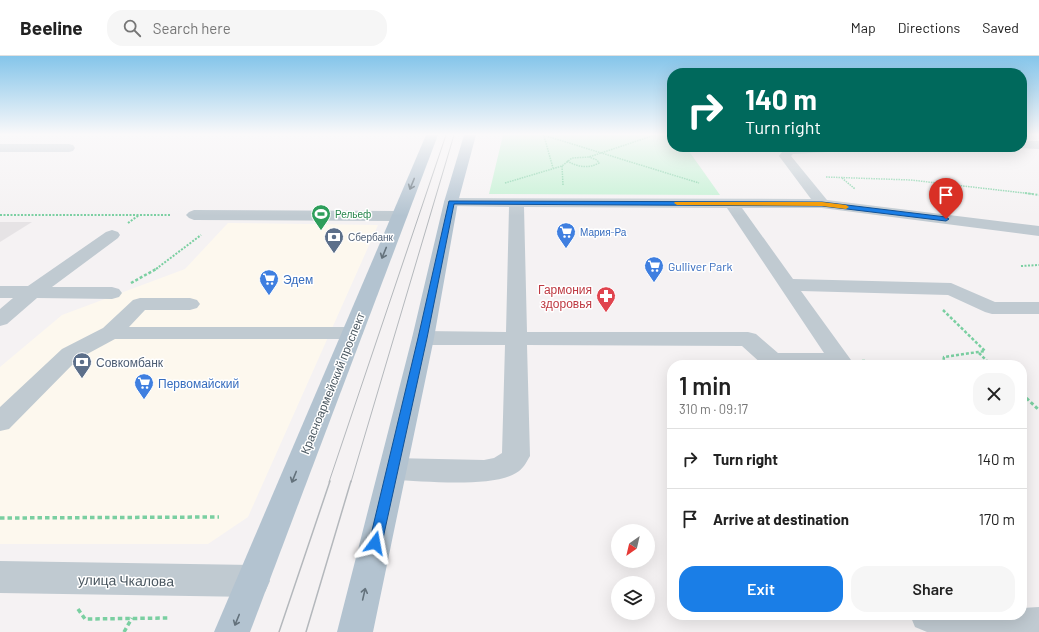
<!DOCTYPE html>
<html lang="en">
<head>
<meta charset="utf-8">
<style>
  :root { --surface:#fff; --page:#f6f6f6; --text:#222; --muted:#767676; --line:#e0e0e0; --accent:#1a7ee7 }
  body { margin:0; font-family:Barlow,sans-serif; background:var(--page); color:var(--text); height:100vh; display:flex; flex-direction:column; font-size:15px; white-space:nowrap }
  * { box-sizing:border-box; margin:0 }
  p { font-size:13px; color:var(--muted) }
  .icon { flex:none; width:22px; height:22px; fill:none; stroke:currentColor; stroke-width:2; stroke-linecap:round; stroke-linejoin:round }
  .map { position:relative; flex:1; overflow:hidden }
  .drawer { position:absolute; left:667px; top:304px; width:360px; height:260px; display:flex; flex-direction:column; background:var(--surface); border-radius:16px; box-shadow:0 4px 16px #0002 }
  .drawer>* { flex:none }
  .hud { position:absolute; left:667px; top:12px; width:360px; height:84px; border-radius:16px; box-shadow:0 4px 16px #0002; background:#00695c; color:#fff; overflow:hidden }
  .needle { width:26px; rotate:214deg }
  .controls { position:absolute; left:611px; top:468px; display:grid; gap:8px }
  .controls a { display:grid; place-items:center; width:44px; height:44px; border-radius:50%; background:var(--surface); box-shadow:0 4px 16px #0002; font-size:20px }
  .pin { position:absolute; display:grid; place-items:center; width:34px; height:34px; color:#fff; margin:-41px -17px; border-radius:50% 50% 50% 0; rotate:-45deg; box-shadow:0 0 4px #0007 }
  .pin .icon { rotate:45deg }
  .me { position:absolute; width:44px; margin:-22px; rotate:13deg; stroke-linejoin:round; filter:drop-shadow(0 0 3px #0008) }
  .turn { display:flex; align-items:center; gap:14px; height:84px; padding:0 12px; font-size:18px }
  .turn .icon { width:52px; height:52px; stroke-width:2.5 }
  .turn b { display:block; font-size:28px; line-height:34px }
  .round { display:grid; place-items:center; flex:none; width:42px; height:42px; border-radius:16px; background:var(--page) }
  .summary { display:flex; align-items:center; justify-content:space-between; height:68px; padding:0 12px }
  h1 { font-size:24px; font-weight:600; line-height:30px }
  .button { display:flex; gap:8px; margin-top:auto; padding:8px 12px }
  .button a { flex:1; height:46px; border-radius:16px; background:var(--accent); color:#fff; font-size:16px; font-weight:600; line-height:46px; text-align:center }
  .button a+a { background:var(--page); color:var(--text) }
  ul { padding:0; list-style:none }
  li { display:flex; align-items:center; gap:12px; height:60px; padding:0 12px; border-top:1px solid var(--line) }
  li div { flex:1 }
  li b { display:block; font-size:15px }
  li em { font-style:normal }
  header { display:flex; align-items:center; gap:24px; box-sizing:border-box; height:56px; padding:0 20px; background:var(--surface); border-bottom:1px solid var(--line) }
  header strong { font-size:19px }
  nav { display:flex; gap:22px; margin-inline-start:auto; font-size:14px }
  .search { width:280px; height:36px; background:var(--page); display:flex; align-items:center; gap:10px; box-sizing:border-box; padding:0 14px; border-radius:16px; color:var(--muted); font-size:15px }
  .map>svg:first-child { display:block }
</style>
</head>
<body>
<header>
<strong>Beeline</strong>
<div class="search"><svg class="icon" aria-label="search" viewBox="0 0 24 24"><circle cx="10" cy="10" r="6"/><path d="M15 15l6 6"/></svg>Search here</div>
<nav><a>Map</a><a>Directions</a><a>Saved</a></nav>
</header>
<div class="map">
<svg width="1039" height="576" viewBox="0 0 1039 576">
  <rect width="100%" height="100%" fill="#f5f2f3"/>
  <polygon fill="#fdf8ee" points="228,167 378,169 248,461 208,488 0,488 0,311 62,259 185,213"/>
  <polygon fill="#e6e3e5" points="0,166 32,166 0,186"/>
  <polygon fill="#c2f1d2" points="503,79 672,79 672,91 686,91 720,139 489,138"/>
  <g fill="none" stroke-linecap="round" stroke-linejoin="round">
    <g stroke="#7acfa1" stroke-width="1.5" stroke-dasharray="1.5 1" stroke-linecap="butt">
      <polyline points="543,79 699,127"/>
      <polyline points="544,80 553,112"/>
      <path d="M567 105C578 111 588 113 599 107L597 104 589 101"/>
      <polyline points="562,110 563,129"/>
      <polyline points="826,121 911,124 1033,138"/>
      <polyline points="842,122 855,133"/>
      <polyline points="505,127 562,110 572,102 589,101 655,79"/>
    </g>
    <g stroke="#7acfa1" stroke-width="2" stroke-dasharray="2 1.5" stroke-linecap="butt">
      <polyline points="1025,137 1039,139"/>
      <polyline points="0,159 171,159"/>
      <polyline points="128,167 139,159"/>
      <polyline points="1021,210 1039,209"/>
      <polyline points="156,213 201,179"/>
    </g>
    <g stroke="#7acfa1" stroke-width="2.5" stroke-dasharray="3 2" stroke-linecap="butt">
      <polyline points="131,227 158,212"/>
      <polyline points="943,254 985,295 944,301 943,307"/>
      <polyline points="979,297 989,307"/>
      <polyline points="862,305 941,307"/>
    </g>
    <g stroke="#7acfa1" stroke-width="3" stroke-dasharray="3.5 2.5" stroke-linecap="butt">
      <polyline points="901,306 943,306"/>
      <polyline points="988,306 991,309"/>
      <polyline points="1022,338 1039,354"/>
    </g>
    <g stroke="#7acfa1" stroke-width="3.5" stroke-dasharray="4.5 3" stroke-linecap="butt">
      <polyline points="0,462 219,461"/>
      <polyline points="78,553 85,563 169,562"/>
      <polyline points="124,576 132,562"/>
    </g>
    <g fill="#c0cad1" fill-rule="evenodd">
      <polygon points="1022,85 1039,85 1039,93 1018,92 1022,91"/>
      <polygon points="0,88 69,88 73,89 75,92 73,95 69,96 0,96"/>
      <path d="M789 91H851L849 94 845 95 793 98 791 100 827 144 1039 170V180L822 152H742L793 223 951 227 995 246H1039V258H992L985 256 948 239 801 235 851 304 848 309H763L742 290 527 289 530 400C526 407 523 413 516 417 492 432 423 425 393 424L383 421 379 413 383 405 393 402 484 404 494 402 502 397 505 289H423L415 287 412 282 415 277 423 275 506 276 509 151 451 150 446 149 444 146 446 143 451 142 811 143 779 100 785 92ZM524 151 727 152 824 297H778L756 278 748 276H527Z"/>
      <polygon points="194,154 398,155 403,157 406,160 403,163 398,165 194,164 189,162 186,159 189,156"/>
      <polygon points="112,174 118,176 120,179 118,182 52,231 112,231 119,233 122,237 119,241 112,243 37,242 7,268 0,270 0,253 13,242 0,242 0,230 28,230 106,176"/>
      <polygon points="140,242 190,242 197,244 200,248 197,252 190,254 145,254 129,271 352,271 360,272 363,277 360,282 352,283 115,283 78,303 9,373 0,375 0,351 62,293 103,272 133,244"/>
      <polygon points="0,505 253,509 265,514 270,525 265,536 253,541 0,537"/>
      <polygon points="1039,551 1039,576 927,576 915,571 910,559 1022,559 1022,552"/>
    </g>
    <g fill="#b3c3d0" fill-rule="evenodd">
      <polygon points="426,79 438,79 250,576 214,576"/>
      <polygon points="464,79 476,79 458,146 434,282 373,576 337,576 412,282 444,146"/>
    </g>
    <g stroke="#b4b8bc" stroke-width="1">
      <polyline points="329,426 446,79"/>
      <polyline points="351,426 454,79"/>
    </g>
    <g stroke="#b4b8bc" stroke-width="1.5">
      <polyline points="279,576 330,425"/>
      <polyline points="306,576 351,425"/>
    </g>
  </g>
  <defs><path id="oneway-shaft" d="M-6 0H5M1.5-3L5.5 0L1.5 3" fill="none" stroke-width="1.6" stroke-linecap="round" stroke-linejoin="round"/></defs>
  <g stroke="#64727c">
    <use href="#oneway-shaft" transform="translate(412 128) rotate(112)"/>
    <use href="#oneway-shaft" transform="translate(384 197) rotate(112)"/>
    <use href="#oneway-shaft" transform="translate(294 421) rotate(112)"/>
    <use href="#oneway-shaft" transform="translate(364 538) rotate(-77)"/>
    <use href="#oneway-shaft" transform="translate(237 564) rotate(112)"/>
  </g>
  <linearGradient id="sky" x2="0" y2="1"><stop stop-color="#85c5ea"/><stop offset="0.49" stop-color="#faf9fa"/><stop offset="1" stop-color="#faf9fa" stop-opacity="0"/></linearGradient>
  <rect width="1039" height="160" fill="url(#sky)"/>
  <polygon fill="#1a7ee7" stroke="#115296" points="449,145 822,146 946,161 949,163 946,165 822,150 454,148 427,282 382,487 380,491 375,493 371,491 369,487 418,282"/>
  <polygon fill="#f59e0b" points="675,146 822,146 846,149 849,151 846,153 822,150 677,149 674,147"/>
  <defs>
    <symbol id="stadium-pin" viewBox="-11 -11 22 30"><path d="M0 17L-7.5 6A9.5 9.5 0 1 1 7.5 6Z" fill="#2e9e5b" stroke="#fff"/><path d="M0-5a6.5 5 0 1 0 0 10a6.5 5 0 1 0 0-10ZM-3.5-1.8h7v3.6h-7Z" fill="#fff"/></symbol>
    <symbol id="supermarket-pin" viewBox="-11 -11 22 30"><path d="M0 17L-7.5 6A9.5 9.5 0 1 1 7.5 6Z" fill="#3f7fe0" stroke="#fff"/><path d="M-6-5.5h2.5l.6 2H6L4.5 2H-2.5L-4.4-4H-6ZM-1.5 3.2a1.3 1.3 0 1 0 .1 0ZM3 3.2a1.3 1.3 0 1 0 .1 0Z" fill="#fff"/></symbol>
    <symbol id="bank-pin" viewBox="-11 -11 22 30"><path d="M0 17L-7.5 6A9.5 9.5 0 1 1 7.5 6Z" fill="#5c6f8a" stroke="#fff"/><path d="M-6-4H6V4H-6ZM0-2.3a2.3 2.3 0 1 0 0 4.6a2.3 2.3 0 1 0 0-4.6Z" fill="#fff"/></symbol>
    <symbol id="pharmacy-pin" viewBox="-11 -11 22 30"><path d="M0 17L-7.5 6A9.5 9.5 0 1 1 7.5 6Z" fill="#e0444e" stroke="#fff"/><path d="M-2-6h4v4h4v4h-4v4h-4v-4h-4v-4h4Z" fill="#fff"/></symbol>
  </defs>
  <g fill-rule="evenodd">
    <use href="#stadium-pin" x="310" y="147" width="22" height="30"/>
    <use href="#supermarket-pin" x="555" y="165" width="22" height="30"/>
    <use href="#bank-pin" x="323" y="170" width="22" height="30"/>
    <use href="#supermarket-pin" x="643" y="199" width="22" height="30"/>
    <use href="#supermarket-pin" x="258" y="212" width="22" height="30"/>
    <use href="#pharmacy-pin" x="595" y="229" width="22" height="30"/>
    <use href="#bank-pin" x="71" y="295" width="22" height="30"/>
    <use href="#supermarket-pin" x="133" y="316" width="22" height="30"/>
  </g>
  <g text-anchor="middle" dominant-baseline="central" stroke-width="3" stroke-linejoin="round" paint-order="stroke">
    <g font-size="10" fill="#27864d" stroke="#fff" text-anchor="start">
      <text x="335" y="158">Рельеф</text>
    </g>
    <g font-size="10" fill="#366cbe" stroke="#fff" text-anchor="start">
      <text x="580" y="176">Мария-Ра</text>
    </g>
    <g font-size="10" fill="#4e5e75" stroke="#fff" text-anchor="start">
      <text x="348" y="181">Сбербанк</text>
    </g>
    <g font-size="12" fill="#366cbe" stroke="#fff" text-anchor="start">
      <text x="668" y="210">Gulliver Park</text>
      <text x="283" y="223">Эдем</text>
      <text x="158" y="327">Первомайский</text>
    </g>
    <g font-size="12" fill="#be3a42" stroke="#fff" text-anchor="end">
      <text x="592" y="233">Гармония<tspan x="592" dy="14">здоровья</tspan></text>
    </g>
    <g font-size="12" fill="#4e5e75" stroke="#fff" text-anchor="start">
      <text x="96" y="306">Совкомбанк</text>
    </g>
    <g font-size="12" fill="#4a5760" stroke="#fff">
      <text transform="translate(332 327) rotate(-68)">Красноармейский проспект</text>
    </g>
    <g font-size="14" fill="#4a5760" stroke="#fff">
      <text transform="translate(126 524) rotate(1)">улица Чкалова</text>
    </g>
  </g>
</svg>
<div class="controls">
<a><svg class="needle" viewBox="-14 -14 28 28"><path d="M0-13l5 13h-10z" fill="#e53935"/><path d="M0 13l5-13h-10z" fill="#767676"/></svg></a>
<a><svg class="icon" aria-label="layers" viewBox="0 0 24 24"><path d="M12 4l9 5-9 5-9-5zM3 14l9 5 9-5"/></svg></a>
</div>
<div class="pin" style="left:946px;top:163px;background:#d93025"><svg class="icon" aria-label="arrive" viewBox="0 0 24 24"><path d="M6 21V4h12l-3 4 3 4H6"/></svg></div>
<svg class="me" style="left:375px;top:487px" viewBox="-20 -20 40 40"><path d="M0-17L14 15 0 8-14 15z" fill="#1a7ee7" stroke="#fff" stroke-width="4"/></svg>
<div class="hud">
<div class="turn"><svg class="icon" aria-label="right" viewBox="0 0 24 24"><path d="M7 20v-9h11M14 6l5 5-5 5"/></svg><div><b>140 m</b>Turn right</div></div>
</div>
<section class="drawer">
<div class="summary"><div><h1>1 min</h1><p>310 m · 09:17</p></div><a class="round"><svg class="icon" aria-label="close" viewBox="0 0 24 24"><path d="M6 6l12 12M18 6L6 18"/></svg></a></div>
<ul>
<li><svg class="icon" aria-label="right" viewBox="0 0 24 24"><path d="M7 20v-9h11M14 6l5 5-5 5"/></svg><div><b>Turn right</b></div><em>140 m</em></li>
<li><svg class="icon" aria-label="arrive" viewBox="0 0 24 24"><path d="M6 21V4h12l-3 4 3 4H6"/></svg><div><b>Arrive at destination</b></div><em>170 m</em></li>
</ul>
<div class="button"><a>Exit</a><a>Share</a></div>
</section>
</div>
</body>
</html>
